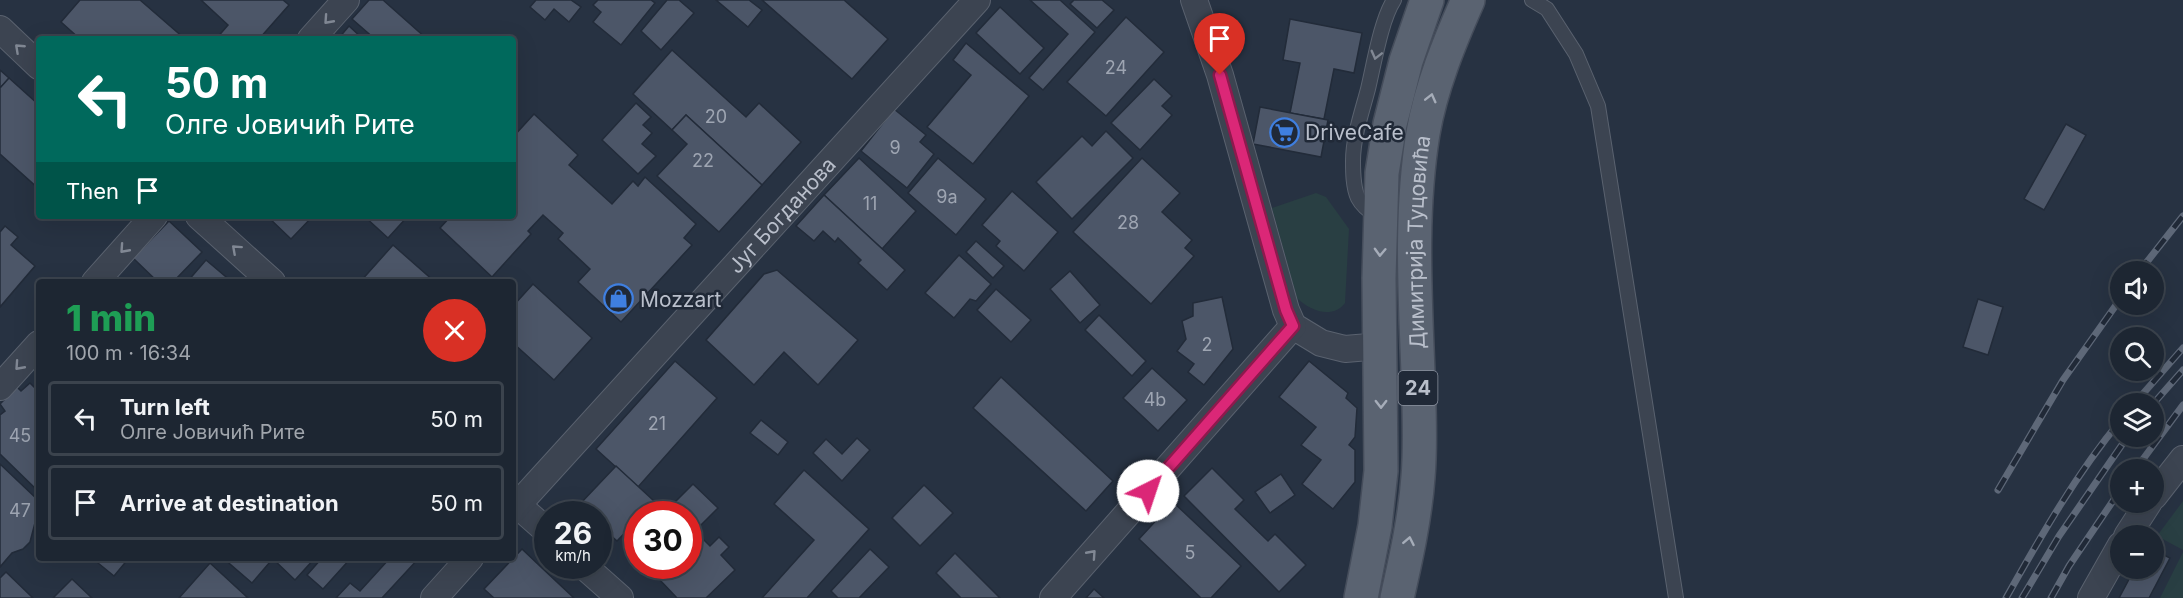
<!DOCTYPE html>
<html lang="en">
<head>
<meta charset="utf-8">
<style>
  :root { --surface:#1d2632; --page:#252e3a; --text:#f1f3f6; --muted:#a0a5ac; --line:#3b434d }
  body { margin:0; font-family:Inter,sans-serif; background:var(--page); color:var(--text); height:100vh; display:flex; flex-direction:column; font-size:22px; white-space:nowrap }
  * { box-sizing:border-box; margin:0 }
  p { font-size:20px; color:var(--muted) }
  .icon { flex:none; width:33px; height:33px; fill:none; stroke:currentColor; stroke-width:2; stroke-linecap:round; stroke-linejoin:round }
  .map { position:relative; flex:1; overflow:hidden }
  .panel { position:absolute; left:36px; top:279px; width:480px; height:282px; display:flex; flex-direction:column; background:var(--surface); border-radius:6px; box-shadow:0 6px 24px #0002,0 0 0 2px var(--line) }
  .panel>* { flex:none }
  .hud { position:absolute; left:36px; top:36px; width:480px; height:183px; border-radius:6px; box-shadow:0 6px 24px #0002,0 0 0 2px var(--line); background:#00695c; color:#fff; overflow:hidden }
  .buttons { position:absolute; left:2110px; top:261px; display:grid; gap:12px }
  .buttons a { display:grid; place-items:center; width:54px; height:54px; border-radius:50%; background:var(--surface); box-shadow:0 6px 24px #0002,0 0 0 2px var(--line); font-size:30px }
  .speed { position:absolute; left:534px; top:501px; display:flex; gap:12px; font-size:30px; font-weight:700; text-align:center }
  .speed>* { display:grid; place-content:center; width:78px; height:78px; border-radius:50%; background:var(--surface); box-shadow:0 6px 24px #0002,0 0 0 2px var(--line); line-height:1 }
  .speed small { font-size:15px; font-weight:400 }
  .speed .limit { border:9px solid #d22; background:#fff; color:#111 }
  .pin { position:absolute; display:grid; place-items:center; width:51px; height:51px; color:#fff; margin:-62px -26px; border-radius:50% 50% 50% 0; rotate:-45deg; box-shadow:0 0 6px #0007 }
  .pin .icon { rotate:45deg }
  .me { position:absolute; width:66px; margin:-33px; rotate:41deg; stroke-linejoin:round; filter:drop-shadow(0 0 4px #0008) }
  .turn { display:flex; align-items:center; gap:21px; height:126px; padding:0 30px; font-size:27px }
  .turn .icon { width:78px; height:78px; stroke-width:2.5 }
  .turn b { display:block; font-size:42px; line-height:51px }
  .then { display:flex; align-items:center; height:57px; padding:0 30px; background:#0003; gap:12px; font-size:22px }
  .round { display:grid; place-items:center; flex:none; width:63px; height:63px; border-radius:32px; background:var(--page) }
  .overview { display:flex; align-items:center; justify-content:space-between; height:102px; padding:0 30px }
  h1 { font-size:36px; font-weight:800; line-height:45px; color:#1e9e55 }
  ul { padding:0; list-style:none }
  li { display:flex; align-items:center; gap:18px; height:75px; margin:0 12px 9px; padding:0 18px; border:3px solid var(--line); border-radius:6px }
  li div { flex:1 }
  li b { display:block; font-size:22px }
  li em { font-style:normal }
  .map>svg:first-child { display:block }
</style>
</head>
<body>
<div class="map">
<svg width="2183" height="598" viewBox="0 0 2183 598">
  <rect width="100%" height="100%" fill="#273242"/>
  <g fill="#293f43">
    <path d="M1316 193 1326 197 1349 229 1345 303C1332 320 1309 310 1297 298L1272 208Z"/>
    <polygon points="2183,501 2183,550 2157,536"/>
    <polygon points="2183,552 2183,598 2160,598"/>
  </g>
  <g fill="#4c5668" stroke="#222b39" stroke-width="1.5">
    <polygon points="80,0 140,0 185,39 80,39 61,22"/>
    <polygon points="201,0 283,0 289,5 259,39 216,39 228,25"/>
    <polygon points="369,0 383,0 427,39 375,39 352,19"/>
    <polygon points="536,0 571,0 581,7 569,22 554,9 545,20 530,7"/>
    <polygon points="598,0 651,0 655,3 621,45 593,22 601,12 593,5"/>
    <polygon points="667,0 679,0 694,13 661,50 641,31"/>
    <polygon points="716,0 749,0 762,10 748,27"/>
    <polygon points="762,0 844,0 888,39 852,79"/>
    <polygon points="1030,0 1060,0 1095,32 1043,90 1029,78 1068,34"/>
    <polygon points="1074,0 1102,0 1114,10 1097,28 1070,4"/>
    <polygon points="1000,7 1044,48 1020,74 976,33"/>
    <polygon points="1126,17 1164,52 1106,116 1067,82"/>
    <polygon points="1290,19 1362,33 1354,73 1334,69 1324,119 1290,113 1300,63 1283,60"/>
    <polygon points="349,26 363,39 338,39"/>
    <polygon points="966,43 1029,96 973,164 927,127 971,75 953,60"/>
    <polygon points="672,50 746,117 759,103 801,142 762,185 686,115 672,130 633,94"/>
    <polygon points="0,70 9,78 0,88"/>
    <polygon points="9,78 39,105 39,189 0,154 0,88"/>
    <polygon points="1154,79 1172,96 1162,106 1172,115 1140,150 1111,123"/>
    <polygon points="636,103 651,117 643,125 652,133 642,144 656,156 638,174 602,140"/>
    <polygon points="1260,107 1328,120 1321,157 1253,144"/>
    <polygon points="894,109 926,135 920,142 934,154 907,188 861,151"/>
    <polygon points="534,114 578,155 569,165 612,204 633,181 638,186 645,177 696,224 684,238 692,245 621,322 578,282 590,269 558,239 563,233 543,215 528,231 531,234 492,277 440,228 451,216 513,216 513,137"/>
    <polygon points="686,115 762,185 719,232 657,176 687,144 672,130"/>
    <polygon points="2066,124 2086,135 2044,210 2024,199"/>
    <polygon points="1106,131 1133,158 1072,219 1036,182 1082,136 1092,146"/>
    <polygon points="859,158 916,211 882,249 824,195"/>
    <polygon points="938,158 986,199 956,235 908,193"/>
    <polygon points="1142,158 1180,193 1162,212 1192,240 1185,248 1194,256 1151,304 1073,232"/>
    <polygon points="1012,191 1058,232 1024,271 996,246 1000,241 982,225"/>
    <polygon points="824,195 905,270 887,290 858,263 861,260 838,238 835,242 823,231 814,241 796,226"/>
    <polygon points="267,216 313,216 291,239"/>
    <polygon points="364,216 408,216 388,238"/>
    <polygon points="169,221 202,252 173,282 158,282 133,258"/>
    <polygon points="5,226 18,237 11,245 35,266 0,307 0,232"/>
    <polygon points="976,241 1004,266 993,278 966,252"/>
    <polygon points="393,245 435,282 360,282"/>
    <polygon points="959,255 991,284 976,301 970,299 954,318 925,293"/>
    <polygon points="206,260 232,282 187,282"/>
    <polygon points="777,270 858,340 818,385 784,352 754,385 706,340 764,274"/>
    <polygon points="1070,271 1100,305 1080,323 1050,289"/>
    <polygon points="533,284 592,338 554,380 513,343 513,306"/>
    <polygon points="996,289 1031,320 1011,342 977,310"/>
    <polygon points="1222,297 1233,349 1204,385 1188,372 1194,364 1177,351 1186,339 1182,321 1193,316 1193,303"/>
    <polygon points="1978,299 2003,307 1988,355 1963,347"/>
    <polygon points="1099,315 1146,361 1132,376 1085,330"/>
    <polygon points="675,361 717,398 638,487 596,449"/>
    <polygon points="1309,361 1348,393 1346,398 1357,408 1355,437 1349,445 1355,450 1355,482 1333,509 1302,484 1321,460 1301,445 1316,427 1279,397"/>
    <polygon points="1152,368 1187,400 1158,431 1123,398"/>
    <polygon points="1001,377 1113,481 1086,511 973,408"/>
    <polygon points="30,383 39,392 39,492 0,454 0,415 5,411 0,404 17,387 21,391"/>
    <polygon points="761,420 788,442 778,455 750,433"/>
    <polygon points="857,438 870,450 842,481 813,453 826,439 842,454"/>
    <polygon points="0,464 39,501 39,519 35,523 30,542 23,549 12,553 0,567"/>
    <polygon points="616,466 654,501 642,514 638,514 638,519 617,541 598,524 598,514 589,514 579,505"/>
    <polygon points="1212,468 1244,500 1235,509 1268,541 1275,534 1306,565 1279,592 1184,496"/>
    <polygon points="804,470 869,529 807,598 762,598 814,540 774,504"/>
    <polygon points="1281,474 1295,495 1270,513 1255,492"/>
    <polygon points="693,484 718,508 688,538 688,514 663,514"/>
    <polygon points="924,485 953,513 920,546 892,518"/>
    <polygon points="1173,502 1241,566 1211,598 1201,598 1139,539"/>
    <polygon points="719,537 729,547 721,555 735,570 706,598 677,598 659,579 673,566 688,566 688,550 702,538 710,546"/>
    <polygon points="522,549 542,568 574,598 494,598 484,589"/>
    <polygon points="870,549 889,567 859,598 838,598 831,591"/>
    <polygon points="2154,550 2170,558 2149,598 2119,598 2135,568 2154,568"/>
    <polygon points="955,553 1000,598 961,598 936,573"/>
    <polygon points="102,558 129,558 114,576 98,563"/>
    <polygon points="223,558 266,558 270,562 252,583"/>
    <polygon points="272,558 315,558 295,580"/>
    <polygon points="322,558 351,558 323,589 307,575"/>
    <polygon points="390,558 419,558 382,598 336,598 350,583 360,591"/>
    <polygon points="210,563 248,598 179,598"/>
    <polygon points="6,572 33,598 0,598 0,578"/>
    <polygon points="72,579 92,598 53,598"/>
    <polygon points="1094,589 1104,598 1086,598"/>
  </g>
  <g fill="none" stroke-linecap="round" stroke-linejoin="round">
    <defs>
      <g id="lane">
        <polyline points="1532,0 1547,9 1576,54 1598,106 1676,598"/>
        <path d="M1378 217C1370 212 1362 206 1358 198 1353 187 1353 172 1353 161 1353 137 1362 112 1368 89 1374 64 1381 20 1394 0"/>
      </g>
      <g id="street">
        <polyline points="1194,0 1220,75 1286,310 1293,326 1321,343 1345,349 1381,346"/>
        <polyline points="0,29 39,66"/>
        <polyline points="311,39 346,0"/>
        <polyline points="199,216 272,282"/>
        <polyline points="95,282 154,216"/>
        <polyline points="0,387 39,344"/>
        <polyline points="2154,496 2183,459"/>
        <polyline points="513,501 548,532"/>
        <path id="s1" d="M513 510 977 0"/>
        <polyline points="2127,536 2149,502"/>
        <polyline points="584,566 620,598"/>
        <polyline points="434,598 470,558"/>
        <polyline points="1053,598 1293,326"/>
        <polyline points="2091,598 2121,545"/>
      </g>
      <g id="primary">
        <polyline points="1361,598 1375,526 1381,471 1379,278 1382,173 1390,124 1406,61 1427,0"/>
        <path id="s2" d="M1397 598C1406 558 1415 518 1418 477 1421 443 1419 408 1418 373 1415 293 1410 212 1423 133 1431 87 1449 43 1468 0"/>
      </g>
    </defs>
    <use href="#lane" stroke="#5a626f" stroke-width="16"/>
    <use href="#street" stroke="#5a626f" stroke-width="28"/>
    <use href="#primary" stroke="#454d5b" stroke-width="36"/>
    <use href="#lane" stroke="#3c4451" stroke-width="14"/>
    <use href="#street" stroke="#3c4451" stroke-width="26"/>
    <use href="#primary" stroke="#5a6371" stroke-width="33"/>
    <defs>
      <g id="rail">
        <polyline points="2139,272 2183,216"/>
        <polyline points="2134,404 2183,348"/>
        <polyline points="2153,404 2183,370"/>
        <polyline points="2135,470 2183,405"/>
        <polyline points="1998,490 2063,380 2121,298"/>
        <path d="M2006 598C2041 536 2076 474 2121 420"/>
        <polyline points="2022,598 2059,536 2128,436"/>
        <polyline points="2051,598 2069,566 2121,489"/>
      </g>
    </defs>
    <use href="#rail" stroke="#5e6878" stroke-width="7"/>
    <use href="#rail" stroke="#202937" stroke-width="4.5" stroke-dasharray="14" stroke-linecap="butt"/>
  </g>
  <defs><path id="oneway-chevron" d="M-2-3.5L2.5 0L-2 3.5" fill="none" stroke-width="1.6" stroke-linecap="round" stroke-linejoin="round" transform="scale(1.5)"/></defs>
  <g stroke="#818894">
    <use href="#oneway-chevron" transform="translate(328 20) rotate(132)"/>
    <use href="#oneway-chevron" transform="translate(19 48) rotate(-137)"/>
    <use href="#oneway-chevron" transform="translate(1376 55) rotate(104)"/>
    <use href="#oneway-chevron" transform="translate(124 249) rotate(132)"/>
    <use href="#oneway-chevron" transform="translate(236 249) rotate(-138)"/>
    <use href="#oneway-chevron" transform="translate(19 366) rotate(132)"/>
    <use href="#oneway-chevron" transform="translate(1092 554) rotate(-48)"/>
  </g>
  <g stroke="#a6adb9">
    <use href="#oneway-chevron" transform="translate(1431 98) rotate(-76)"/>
    <use href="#oneway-chevron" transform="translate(1380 252) rotate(92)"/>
    <use href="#oneway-chevron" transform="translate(1381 404) rotate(90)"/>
    <use href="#oneway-chevron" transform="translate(1409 541) rotate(-79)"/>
  </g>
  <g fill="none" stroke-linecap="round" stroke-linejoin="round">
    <defs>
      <polyline id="route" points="1148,491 1293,326 1286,310 1220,75"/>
    </defs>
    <use href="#route" stroke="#8e194d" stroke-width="15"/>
    <use href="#route" stroke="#db2777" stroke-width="10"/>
  </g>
  <defs>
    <symbol id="supermarket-ring" viewBox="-11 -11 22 22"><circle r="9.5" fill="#202937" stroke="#3f7fe0" stroke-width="1.5"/><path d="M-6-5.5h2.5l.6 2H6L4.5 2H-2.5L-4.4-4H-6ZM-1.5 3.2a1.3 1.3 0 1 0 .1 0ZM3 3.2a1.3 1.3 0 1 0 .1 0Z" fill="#3f7fe0"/></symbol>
    <symbol id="shop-ring" viewBox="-11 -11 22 22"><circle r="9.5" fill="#202937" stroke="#3f7fe0" stroke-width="1.5"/><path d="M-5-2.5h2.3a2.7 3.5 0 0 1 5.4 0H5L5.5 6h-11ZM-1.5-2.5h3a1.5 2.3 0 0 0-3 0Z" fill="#3f7fe0"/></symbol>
  </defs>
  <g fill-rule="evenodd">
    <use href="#supermarket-ring" x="1268" y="116" width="33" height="33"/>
    <use href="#shop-ring" x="602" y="282" width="33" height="33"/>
  </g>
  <g text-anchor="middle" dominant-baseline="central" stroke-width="5" stroke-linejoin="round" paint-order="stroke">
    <g font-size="18" fill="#9ea5b2">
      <text x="1116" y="67">24</text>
      <text x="716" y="116">20</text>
      <text x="895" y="147">9</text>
      <text x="703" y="160">22</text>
      <text x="947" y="196">9a</text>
      <text x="870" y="203">11</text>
      <text x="1128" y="222">28</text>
      <text x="1207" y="344">2</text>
      <text x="1155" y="399">4b</text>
      <text x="657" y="423">21</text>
      <text x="20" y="435">45</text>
      <text x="20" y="510">47</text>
      <text x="1190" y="552">5</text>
    </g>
    <rect fill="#202937" stroke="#8b929f" stroke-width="1.5" x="1398.5" y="371" width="39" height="34" rx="4.5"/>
    <g font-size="20" font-weight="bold" fill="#b9bfcb">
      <text x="1418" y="388">24</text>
    </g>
    <g font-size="21" fill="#b9bfcb" stroke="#202937" text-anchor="start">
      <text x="1305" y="132">DriveCafe</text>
      <text x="640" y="299">Mozzart</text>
    </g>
    <g font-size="21" fill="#b9bfcb" stroke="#202937">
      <text stroke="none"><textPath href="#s1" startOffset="399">Југ Богданова</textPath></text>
      <text stroke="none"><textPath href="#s2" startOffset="358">Димитрија Туцовића</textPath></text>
    </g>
  </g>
</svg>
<div class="buttons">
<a><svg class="icon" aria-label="sound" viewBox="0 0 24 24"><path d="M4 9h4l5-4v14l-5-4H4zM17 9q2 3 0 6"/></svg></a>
<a><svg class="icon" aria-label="search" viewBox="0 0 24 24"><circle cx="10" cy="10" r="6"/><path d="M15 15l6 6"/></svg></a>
<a><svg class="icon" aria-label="layers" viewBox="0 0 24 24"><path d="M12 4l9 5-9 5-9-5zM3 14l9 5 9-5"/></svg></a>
<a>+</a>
<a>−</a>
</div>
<div class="speed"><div>26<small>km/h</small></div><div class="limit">30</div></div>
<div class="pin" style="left:1220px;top:75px;background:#d93025"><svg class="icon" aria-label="arrive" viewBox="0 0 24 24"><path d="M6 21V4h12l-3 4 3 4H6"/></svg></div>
<svg class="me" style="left:1148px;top:491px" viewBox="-20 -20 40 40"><circle r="19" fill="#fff"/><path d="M0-13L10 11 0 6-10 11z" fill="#db2777"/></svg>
<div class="hud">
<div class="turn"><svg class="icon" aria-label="left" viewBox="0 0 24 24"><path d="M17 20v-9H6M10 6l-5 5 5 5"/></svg><div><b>50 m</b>Олге Јовичић Рите</div></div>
<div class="then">Then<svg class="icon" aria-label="arrive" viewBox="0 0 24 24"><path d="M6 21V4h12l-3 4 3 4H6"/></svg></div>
</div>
<section class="panel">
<div class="overview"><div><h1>1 min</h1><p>100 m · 16:34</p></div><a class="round" style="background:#d93025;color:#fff"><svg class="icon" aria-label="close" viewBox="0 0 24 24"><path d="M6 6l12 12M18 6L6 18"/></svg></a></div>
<ul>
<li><svg class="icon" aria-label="left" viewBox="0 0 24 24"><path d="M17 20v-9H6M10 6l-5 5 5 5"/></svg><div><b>Turn left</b><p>Олге Јовичић Рите</p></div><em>50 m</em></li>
<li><svg class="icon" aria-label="arrive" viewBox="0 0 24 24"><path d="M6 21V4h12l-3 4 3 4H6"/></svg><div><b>Arrive at destination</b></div><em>50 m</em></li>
</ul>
</section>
</div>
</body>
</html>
